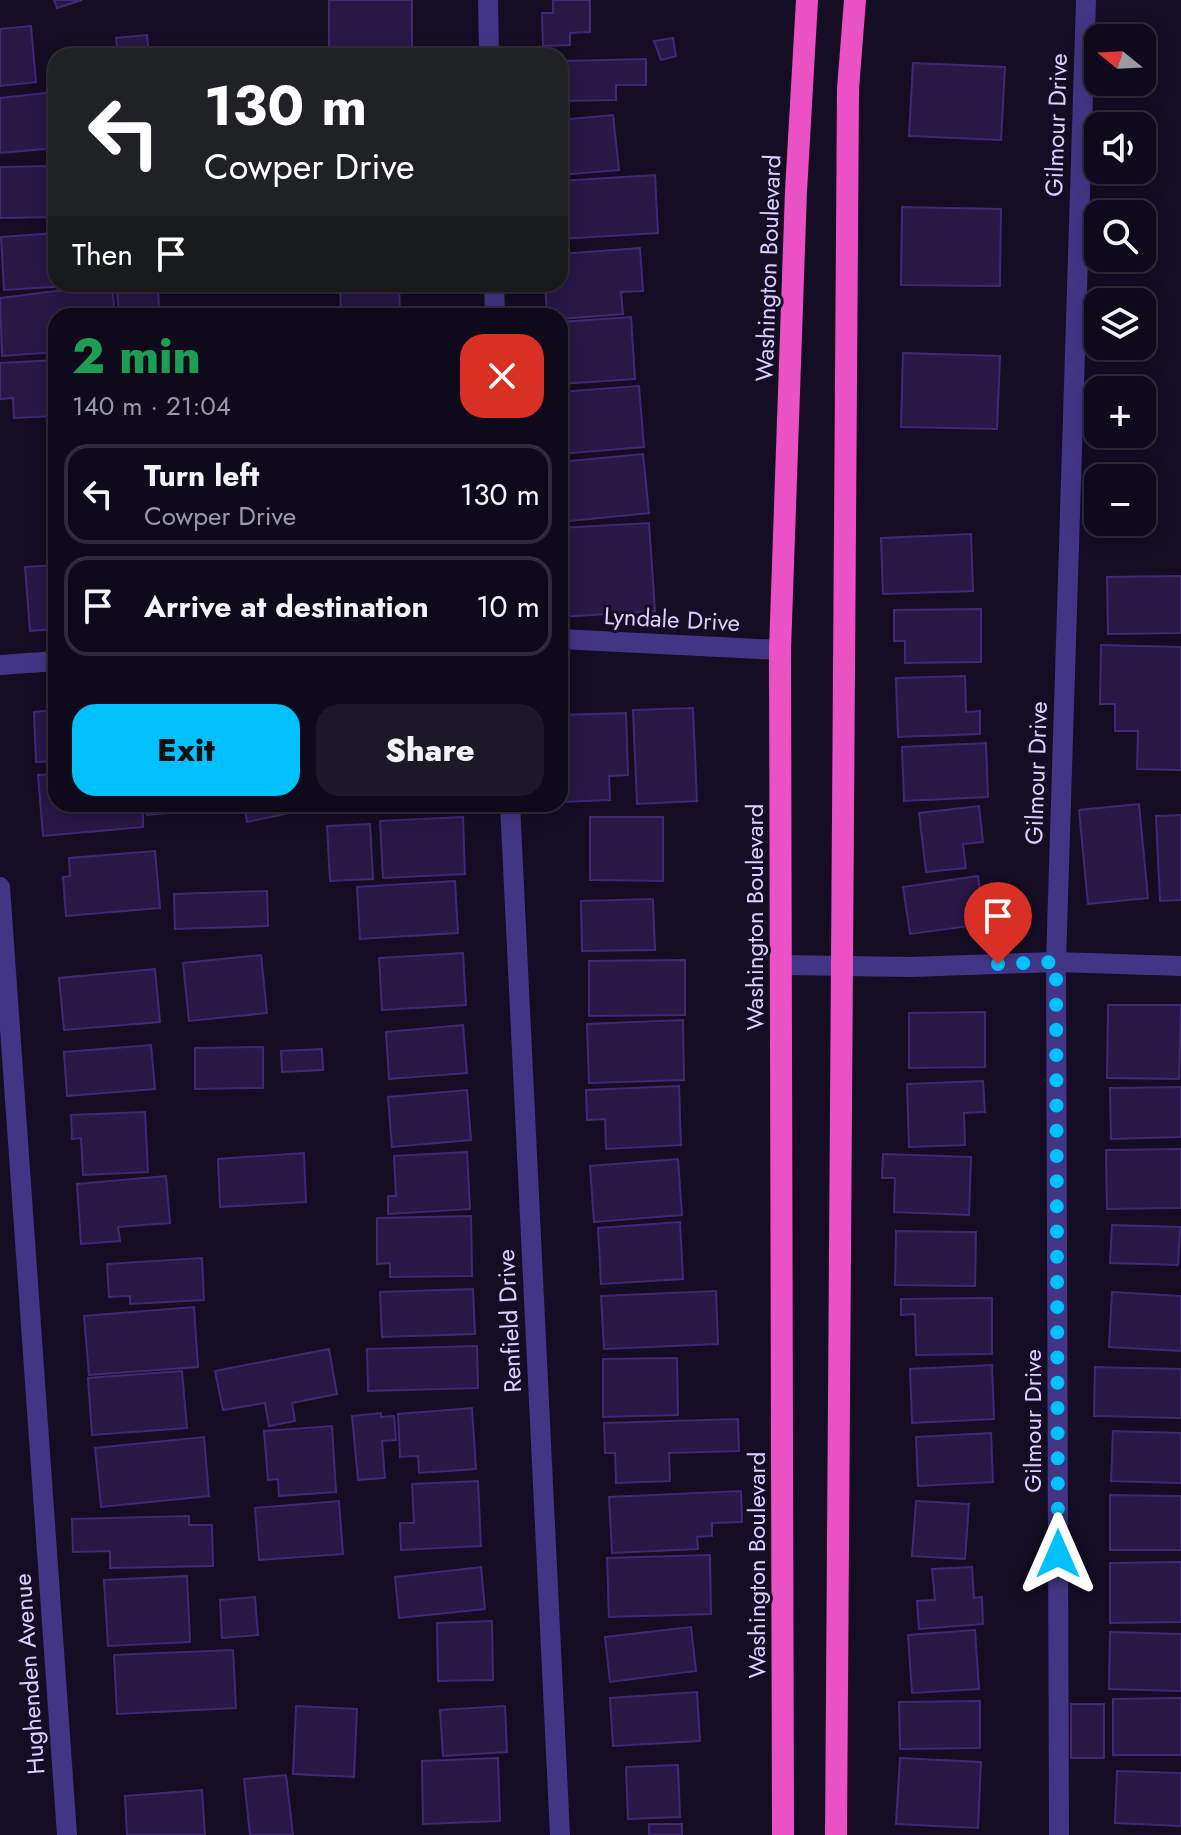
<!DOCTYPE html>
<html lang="en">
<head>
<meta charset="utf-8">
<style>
  :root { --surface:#0f0a1b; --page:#1d1828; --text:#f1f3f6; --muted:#9b9aa3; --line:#2f2b3a; --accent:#00c1fb }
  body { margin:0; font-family:Jost,sans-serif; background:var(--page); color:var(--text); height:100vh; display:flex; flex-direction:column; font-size:30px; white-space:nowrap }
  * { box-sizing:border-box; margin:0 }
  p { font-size:26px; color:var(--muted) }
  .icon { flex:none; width:44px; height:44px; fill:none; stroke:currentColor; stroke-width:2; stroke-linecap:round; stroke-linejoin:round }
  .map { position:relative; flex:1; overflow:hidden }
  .side { position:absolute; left:48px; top:308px; width:520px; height:504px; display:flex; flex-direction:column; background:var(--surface); border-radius:24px; box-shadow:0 4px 20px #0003,0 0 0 2px var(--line) }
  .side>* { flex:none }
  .banner { position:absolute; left:48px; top:48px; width:520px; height:244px; border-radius:24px; box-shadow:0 4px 20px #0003,0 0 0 2px var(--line); background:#202124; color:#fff; overflow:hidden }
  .needle { width:52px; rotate:288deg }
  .fabs { position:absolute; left:1084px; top:24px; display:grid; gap:16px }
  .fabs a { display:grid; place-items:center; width:72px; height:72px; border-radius:16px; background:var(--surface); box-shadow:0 4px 20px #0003,0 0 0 2px var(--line); font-size:40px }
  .pin { position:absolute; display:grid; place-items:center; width:68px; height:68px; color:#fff; margin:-82px -34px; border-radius:50% 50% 50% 0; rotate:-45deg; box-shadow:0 0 8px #0007 }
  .pin .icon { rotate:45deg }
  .me { position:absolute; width:88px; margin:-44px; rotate:0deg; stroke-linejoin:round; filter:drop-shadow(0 0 6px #0008) }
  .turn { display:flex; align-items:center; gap:28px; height:168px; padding:0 24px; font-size:36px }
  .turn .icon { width:104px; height:104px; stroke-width:2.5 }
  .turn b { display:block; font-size:56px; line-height:68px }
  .then { display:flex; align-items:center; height:76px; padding:0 24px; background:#0003; gap:16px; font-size:30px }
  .round { display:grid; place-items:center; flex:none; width:84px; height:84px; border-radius:24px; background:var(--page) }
  .overview { display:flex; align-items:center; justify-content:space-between; height:136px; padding:0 24px }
  h1 { font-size:48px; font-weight:800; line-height:60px; color:#1e9e55 }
  .action { display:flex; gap:16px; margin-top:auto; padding:16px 24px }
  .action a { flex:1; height:92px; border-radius:24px; background:var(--accent); color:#111; font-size:32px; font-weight:800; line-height:92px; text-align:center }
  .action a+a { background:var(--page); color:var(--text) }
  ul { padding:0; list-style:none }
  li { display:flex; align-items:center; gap:24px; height:100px; margin:0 16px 12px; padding:0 8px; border:4px solid var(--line); border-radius:24px }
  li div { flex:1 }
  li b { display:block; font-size:30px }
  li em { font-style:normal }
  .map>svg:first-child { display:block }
</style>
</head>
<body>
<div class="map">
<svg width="1181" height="1835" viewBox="0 0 1181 1835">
  <rect width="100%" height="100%" fill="#140d24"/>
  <g fill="#271846" stroke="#412873" stroke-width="2">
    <polygon points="54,0 82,0 57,8"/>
    <rect x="329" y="0" width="83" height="51"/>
    <polygon points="553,0 590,0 590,32 570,33 570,45 543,46 542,13 553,13"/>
    <polygon points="31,26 36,82 0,86 0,29"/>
    <polygon points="147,35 149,56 118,56 116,38"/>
    <polygon points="673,38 676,56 661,60 654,41"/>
    <polygon points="646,59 646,85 616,85 616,100 560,101 560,61"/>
    <polygon points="913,63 1005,67 1001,140 909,136"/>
    <polygon points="54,92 56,148 0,153 0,98"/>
    <polygon points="613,115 619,170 560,175 560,120"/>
    <polygon points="56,166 56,217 0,218 0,167"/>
    <polygon points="655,175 658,233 560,239 560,181"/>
    <polygon points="902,207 1001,209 1000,286 901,285"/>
    <polygon points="56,233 56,284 86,285 4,290 1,237"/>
    <polygon points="640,248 643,291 621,292 623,314 560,319 560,316 547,316 545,284 560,284 560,254"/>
    <polygon points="112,284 115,316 56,316 56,352 2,356 0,298"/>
    <polygon points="340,284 399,284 400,316 341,316"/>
    <polygon points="158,287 159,310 119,313 117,291"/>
    <polygon points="631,317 635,379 560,384 560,322"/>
    <polygon points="903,353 1000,356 997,429 901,427"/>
    <polygon points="56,360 56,416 14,418 13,398 0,399 0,363"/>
    <polygon points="639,386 644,447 560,454 560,392"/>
    <polygon points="643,454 649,513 560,522 560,462"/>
    <polygon points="649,523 655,611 560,617 560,528"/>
    <polygon points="971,534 973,591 883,594 881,538"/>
    <polygon points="56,565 56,629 30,631 25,567"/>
    <polygon points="1181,576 1181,633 1108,634 1107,577"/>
    <polygon points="981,609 981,662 905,663 905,641 894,641 894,610"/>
    <polygon points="1101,645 1181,647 1181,770 1137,769 1138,731 1115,731 1115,704 1100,704"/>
    <polygon points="965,676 966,712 980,711 980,734 898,737 896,678"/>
    <polygon points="693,708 697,801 637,804 633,710"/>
    <polygon points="56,710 56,761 36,762 34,712"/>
    <polygon points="626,713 628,775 609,776 610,800 560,802 560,715"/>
    <polygon points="986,743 988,797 904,801 902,747"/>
    <polygon points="56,774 56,804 143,804 143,827 43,836 38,775"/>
    <polygon points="146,804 234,804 234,807 147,815"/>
    <polygon points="244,804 298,804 299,811 247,822"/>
    <polygon points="388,804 474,804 474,807 388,810"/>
    <polygon points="1139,804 1148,898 1088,904 1079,810"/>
    <polygon points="979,806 983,842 963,844 966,868 926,872 919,813"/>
    <polygon points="1181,815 1181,900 1160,901 1156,816"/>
    <polygon points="463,817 465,874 383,878 380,821"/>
    <polygon points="590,817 663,817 663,881 590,880"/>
    <polygon points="370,824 373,879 330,881 327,826"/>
    <polygon points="155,851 160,908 66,916 63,877 70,876 69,858"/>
    <polygon points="978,876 985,924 910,934 903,887"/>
    <polygon points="455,881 458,933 360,939 357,887"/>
    <polygon points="267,891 268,926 175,929 174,894"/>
    <polygon points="653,899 655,950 582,951 581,901"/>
    <polygon points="463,953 466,1005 382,1010 379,958"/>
    <polygon points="261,955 267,1013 189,1021 183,963"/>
    <polygon points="685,960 685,1015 589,1016 589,961"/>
    <polygon points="155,969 160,1022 64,1030 59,978"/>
    <polygon points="1108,1005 1181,1005 1179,1079 1107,1078"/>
    <polygon points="985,1012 985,1067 909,1068 909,1013"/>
    <polygon points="683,1020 684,1080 589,1083 587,1024"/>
    <polygon points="463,1025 467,1073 389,1079 386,1032"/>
    <polygon points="151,1045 155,1089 67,1096 64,1052"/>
    <polygon points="263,1047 263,1088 195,1089 195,1048"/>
    <polygon points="322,1049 323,1070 282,1072 281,1051"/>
    <polygon points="983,1081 985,1112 964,1113 965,1145 909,1147 907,1084"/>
    <polygon points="679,1086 681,1145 606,1149 605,1119 587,1120 586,1090"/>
    <polygon points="1181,1087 1181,1137 1111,1139 1110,1088"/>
    <polygon points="467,1090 471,1140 392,1147 388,1097"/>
    <polygon points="145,1112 148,1172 83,1175 81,1138 72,1139 71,1115"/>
    <polygon points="1181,1149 1181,1208 1107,1209 1106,1150"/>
    <polygon points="467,1152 470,1209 388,1214 388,1196 396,1196 394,1156"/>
    <polygon points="304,1153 306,1202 220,1207 218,1159"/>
    <polygon points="883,1154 971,1157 969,1215 894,1212 895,1178 882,1178"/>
    <polygon points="678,1159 682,1215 594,1222 590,1166"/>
    <polygon points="166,1176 170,1223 118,1227 120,1241 81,1244 77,1184"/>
    <polygon points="471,1216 472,1276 390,1277 390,1263 377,1264 377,1218"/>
    <polygon points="680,1222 683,1279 601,1284 598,1228"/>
    <polygon points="1112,1225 1180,1227 1178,1265 1110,1263"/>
    <polygon points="896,1231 976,1232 975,1286 895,1285"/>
    <polygon points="202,1258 204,1300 130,1304 130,1296 109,1297 107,1264"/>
    <polygon points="473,1289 475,1334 382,1337 380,1292"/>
    <polygon points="716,1291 718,1344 604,1349 601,1296"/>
    <polygon points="1112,1292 1181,1296 1181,1351 1109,1347"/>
    <polygon points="992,1298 992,1354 916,1355 915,1314 901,1315 901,1299"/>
    <polygon points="194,1307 198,1367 89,1375 84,1316"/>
    <polygon points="477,1346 478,1388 368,1391 367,1349"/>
    <polygon points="329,1349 337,1394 292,1403 295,1421 269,1426 265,1403 223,1410 215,1371"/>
    <polygon points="677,1358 678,1415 603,1417 603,1359"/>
    <polygon points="992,1365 994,1419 912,1423 910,1369"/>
    <polygon points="1095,1367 1181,1369 1181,1418 1094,1416"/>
    <polygon points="182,1371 187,1428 92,1435 88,1378"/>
    <polygon points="472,1408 476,1469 419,1473 418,1456 400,1457 398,1414"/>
    <polygon points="381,1413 381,1417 394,1416 396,1440 382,1441 385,1478 358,1480 352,1416"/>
    <polygon points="738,1419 739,1451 669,1453 670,1481 616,1483 615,1453 605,1453 604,1423"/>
    <polygon points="332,1426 336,1492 279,1496 278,1479 268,1480 264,1431"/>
    <polygon points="1113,1431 1181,1433 1181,1483 1111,1481"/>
    <polygon points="991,1433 993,1482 918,1486 916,1437"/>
    <polygon points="204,1437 209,1496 101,1507 95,1448"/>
    <polygon points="478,1481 481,1546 401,1550 400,1523 414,1523 412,1484"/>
    <polygon points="741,1491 742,1522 712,1523 712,1536 697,1537 698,1549 612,1553 609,1497"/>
    <polygon points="1110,1495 1181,1496 1181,1550 1110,1550"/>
    <polygon points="339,1501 343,1554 259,1560 255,1508"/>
    <polygon points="916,1501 969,1504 965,1559 912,1556"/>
    <polygon points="189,1516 189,1525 212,1525 213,1566 110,1568 110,1551 73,1552 72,1519"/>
    <polygon points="710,1555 711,1614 609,1617 607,1558"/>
    <polygon points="1181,1562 1181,1622 1110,1623 1110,1563"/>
    <polygon points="481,1567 485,1609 399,1618 395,1577"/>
    <polygon points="972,1567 974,1598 982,1597 983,1624 919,1629 917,1601 935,1600 932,1569"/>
    <polygon points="187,1576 190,1642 108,1646 104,1580"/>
    <polygon points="255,1597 258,1635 222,1638 220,1600"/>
    <polygon points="492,1621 493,1680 438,1681 437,1623"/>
    <polygon points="691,1627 696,1671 610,1682 605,1637"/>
    <polygon points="975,1630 979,1689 912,1693 908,1635"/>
    <polygon points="1110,1632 1181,1634 1181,1691 1109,1689"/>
    <polygon points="233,1650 236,1708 117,1714 114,1655"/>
    <polygon points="697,1692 700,1741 613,1746 610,1698"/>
    <polygon points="1181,1698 1181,1755 1113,1755 1113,1699"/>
    <polygon points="980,1701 980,1748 900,1749 899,1702"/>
    <rect x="1071" y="1704" width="33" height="54"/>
    <polygon points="296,1706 357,1709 354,1777 293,1774"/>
    <polygon points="505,1706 507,1752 443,1756 440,1710"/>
    <polygon points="498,1758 500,1821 423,1824 422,1761"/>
    <polygon points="900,1758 981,1762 978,1828 896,1824"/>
    <polygon points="678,1765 680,1817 628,1819 626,1767"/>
    <polygon points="1117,1771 1181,1773 1181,1826 1115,1823"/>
    <polygon points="286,1775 293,1835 250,1835 244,1779"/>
    <polygon points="202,1790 205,1835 127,1835 125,1796"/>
    <rect x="649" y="1824" width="33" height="11"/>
  </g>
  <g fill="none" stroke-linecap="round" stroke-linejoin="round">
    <g stroke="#433586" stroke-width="20">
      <polyline points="488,0 489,56"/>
      <polyline points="494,284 495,316"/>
      <polyline points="560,639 780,650"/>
      <polyline points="0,665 56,661"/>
      <polyline points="510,804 560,1835"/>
      <polyline points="0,887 67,1835"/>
      <polyline points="780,965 910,967 1056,962 1181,966"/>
      <polyline points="1059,1835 1056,962 1086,0"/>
    </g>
    <g stroke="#ea51c4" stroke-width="22">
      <polyline points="783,1835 780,650 796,191 807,0"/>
      <polyline points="836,1835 848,89 855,0"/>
    </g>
  </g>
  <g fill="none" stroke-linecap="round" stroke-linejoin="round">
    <polyline stroke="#00c1fb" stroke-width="14" stroke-dasharray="0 25.2" points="998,964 1056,962 1058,1554"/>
  </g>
  <g text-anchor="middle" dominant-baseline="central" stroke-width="6" stroke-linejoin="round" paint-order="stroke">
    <g font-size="24" fill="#dbd0ff" stroke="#140d24">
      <text transform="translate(1056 125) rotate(-88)">Gilmour Drive</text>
      <text transform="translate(768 268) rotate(-88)">Washington Boulevard</text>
      <text transform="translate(672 619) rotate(3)">Lyndale Drive</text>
      <text transform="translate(1036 773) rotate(-88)">Gilmour Drive</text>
      <text transform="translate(754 917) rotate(-90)">Washington Boulevard</text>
      <text transform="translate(509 1321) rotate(-93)">Renfield Drive</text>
      <text transform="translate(1032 1421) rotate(-90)">Gilmour Drive</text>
      <text transform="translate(756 1565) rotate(-90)">Washington Boulevard</text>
      <text transform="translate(29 1674) rotate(-94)">Hughenden Avenue</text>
    </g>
  </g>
</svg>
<div class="fabs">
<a><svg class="needle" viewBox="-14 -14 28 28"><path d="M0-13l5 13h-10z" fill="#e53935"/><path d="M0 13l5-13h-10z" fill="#9b9aa3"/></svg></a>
<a><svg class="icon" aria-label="sound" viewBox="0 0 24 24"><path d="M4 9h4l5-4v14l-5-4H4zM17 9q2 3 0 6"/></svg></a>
<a><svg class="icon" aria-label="search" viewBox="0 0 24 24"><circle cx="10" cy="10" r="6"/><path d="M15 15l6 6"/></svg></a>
<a><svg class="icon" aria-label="layers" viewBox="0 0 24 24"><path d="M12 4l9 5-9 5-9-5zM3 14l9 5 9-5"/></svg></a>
<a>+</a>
<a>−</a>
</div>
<div class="pin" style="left:998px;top:964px;background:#d93025"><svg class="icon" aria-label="arrive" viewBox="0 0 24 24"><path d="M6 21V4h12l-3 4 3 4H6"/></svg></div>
<svg class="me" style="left:1058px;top:1554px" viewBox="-20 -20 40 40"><path d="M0-17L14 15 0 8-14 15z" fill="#00c1fb" stroke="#fff" stroke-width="4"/></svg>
<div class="banner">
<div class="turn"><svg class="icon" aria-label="left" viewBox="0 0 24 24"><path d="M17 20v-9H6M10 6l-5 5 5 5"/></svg><div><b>130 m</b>Cowper Drive</div></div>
<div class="then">Then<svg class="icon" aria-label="arrive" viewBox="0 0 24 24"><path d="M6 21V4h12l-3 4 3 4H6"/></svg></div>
</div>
<section class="side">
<div class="overview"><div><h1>2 min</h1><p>140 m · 21:04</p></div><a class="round" style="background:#d93025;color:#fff"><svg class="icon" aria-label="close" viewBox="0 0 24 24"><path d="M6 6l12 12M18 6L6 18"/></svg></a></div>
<ul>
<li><svg class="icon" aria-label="left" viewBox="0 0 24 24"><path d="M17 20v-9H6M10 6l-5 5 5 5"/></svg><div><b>Turn left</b><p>Cowper Drive</p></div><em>130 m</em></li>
<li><svg class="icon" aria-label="arrive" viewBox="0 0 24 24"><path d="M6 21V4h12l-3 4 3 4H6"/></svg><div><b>Arrive at destination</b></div><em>10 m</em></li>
</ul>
<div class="action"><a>Exit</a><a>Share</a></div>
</section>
</div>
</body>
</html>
